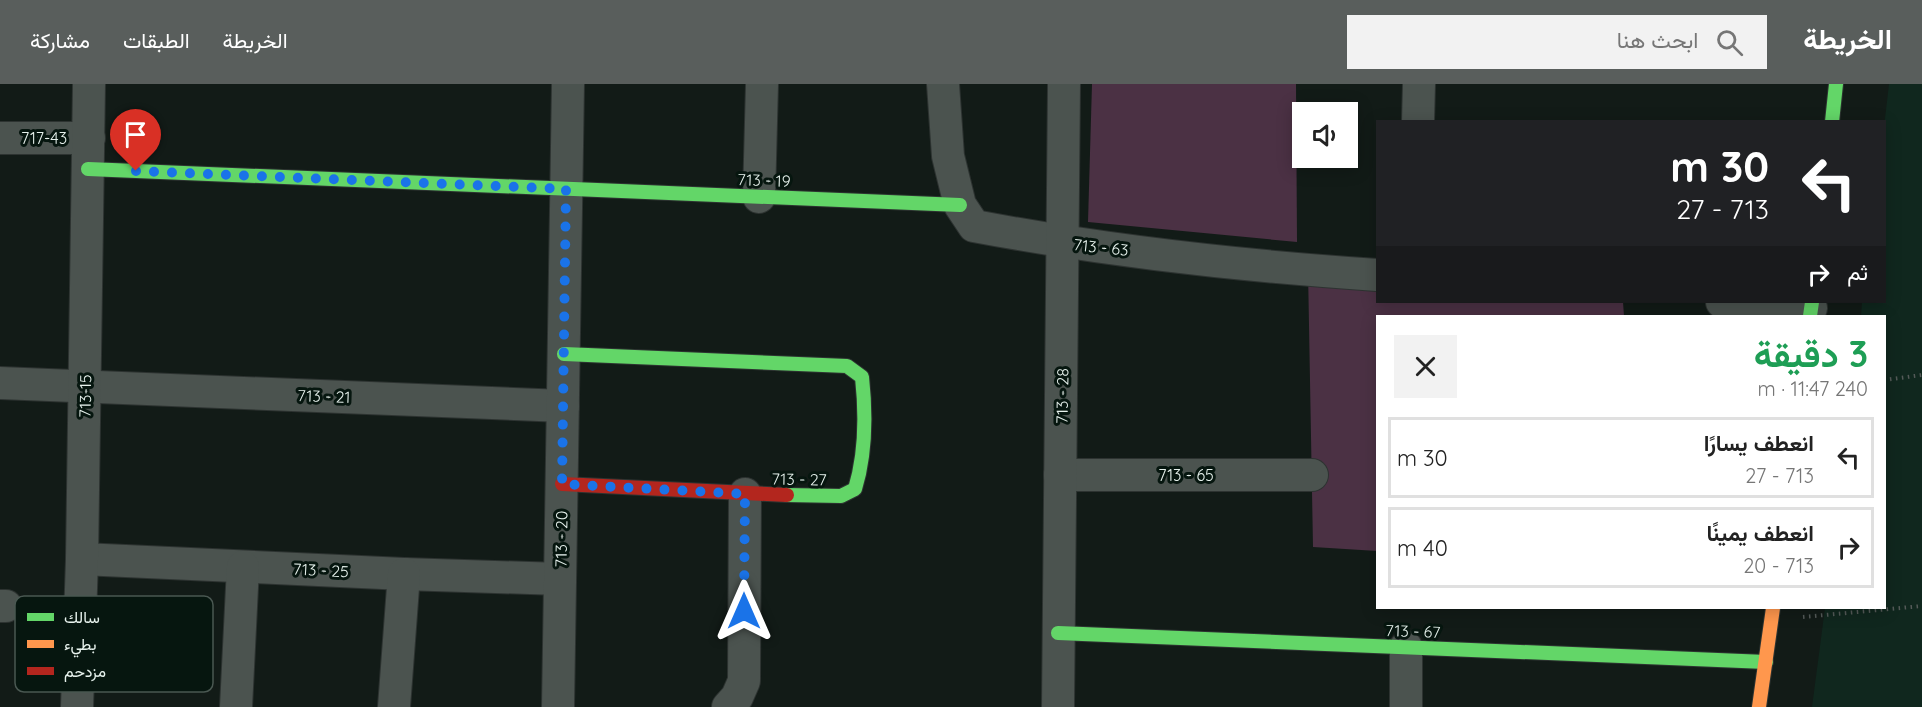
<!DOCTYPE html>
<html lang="ar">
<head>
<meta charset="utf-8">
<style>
  :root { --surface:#fff; --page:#f2f2f2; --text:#222; --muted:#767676; --line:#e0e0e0; --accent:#595e5c }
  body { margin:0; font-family:Quicksand,Vazirmatn,sans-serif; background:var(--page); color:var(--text); direction:rtl; height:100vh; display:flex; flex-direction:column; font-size:22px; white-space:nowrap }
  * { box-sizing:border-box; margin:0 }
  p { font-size:20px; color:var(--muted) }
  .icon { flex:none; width:33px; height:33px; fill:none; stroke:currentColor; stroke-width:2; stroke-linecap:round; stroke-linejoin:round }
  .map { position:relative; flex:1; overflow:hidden; direction:ltr }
  .panel { position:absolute; left:1376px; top:231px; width:510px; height:294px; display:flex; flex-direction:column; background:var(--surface); border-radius:0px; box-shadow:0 3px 15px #0003; direction:rtl }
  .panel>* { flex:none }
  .hud { position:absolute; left:1376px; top:36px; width:510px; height:183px; border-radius:0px; box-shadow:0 3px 15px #0003; direction:rtl; background:#202124; color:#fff; overflow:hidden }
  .fabs { position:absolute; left:1292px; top:18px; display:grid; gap:12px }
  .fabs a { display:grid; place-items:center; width:66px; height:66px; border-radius:0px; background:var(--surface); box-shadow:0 3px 15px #0003; font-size:30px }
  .pin { position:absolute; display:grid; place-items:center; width:51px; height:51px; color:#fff; margin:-62px -26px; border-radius:50% 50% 50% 0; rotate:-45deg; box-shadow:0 0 6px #0007 }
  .pin .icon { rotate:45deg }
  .me { position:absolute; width:66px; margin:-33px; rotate:0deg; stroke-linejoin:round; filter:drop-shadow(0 0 4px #0008) }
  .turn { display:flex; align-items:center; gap:21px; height:126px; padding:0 18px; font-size:27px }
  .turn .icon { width:78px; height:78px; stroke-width:2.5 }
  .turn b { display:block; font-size:42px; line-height:51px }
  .then { display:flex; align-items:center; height:57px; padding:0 18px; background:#0003; gap:12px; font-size:22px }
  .round { display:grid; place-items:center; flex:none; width:63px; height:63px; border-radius:0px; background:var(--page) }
  .head { display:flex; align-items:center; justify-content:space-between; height:102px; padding:0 18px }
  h1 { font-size:36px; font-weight:700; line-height:45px; color:#1e9e55 }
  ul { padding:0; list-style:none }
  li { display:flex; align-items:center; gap:18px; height:81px; margin:0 12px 9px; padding:0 6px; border:3px solid var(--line); border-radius:0px }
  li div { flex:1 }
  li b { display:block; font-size:22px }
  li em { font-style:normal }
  header { display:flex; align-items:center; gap:36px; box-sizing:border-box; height:84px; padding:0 30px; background:var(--accent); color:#fff }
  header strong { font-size:28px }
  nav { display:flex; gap:33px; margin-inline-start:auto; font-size:21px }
  .search { width:420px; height:54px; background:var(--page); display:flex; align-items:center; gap:15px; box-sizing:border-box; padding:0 21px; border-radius:0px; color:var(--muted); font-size:22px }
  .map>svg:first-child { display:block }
</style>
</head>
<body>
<header>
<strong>الخريطة</strong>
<div class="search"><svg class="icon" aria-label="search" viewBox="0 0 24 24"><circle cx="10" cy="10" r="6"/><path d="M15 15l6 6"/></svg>ابحث هنا</div>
<nav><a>الخريطة</a><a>الطبقات</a><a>مشاركة</a></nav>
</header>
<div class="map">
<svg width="1922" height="623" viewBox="0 0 1922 623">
  <rect width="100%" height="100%" fill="#121b17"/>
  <polygon fill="#10271e" points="1889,0 1922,0 1922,623 1812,623 1825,524 1884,524 1884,232 1861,232 1862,218 1884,218 1884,43"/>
  <g fill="#4b3144">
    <polygon points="1092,0 1296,0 1297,158 1088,138"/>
    <polygon points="1308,186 1377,191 1377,218 1623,218 1624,232 1377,232 1377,467 1313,463"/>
  </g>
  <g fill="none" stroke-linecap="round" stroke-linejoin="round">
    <defs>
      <g id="street">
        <path d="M943 0 948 72 960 121 974 142C1107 167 1242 182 1377 191"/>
        <polyline points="1418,38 1419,0"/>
        <polyline points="0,54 89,54"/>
        <polyline points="759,113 762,0"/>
        <polyline points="1722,218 1811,224"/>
        <polyline points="0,299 563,322"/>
        <polyline points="1060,391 1312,391"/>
        <polyline points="82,475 404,490 560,495"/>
        <polyline points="0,522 6,522"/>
        <polyline points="1406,563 1406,623"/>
        <polyline points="77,623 82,475 89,0"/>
        <polyline points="236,623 243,483"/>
        <polyline points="394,623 404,490"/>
        <polyline points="558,623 568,0"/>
        <polyline points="728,623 737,613 744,597 745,410"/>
        <polyline points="1058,623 1064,0"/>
      </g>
      <g id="fast">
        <polyline points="1832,38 1836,0"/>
        <polyline points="88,85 960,121"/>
        <polyline points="1810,232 1812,218"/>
        <path d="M564 270 847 282 862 293C866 330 866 369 855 405L841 412 787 411"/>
        <polyline points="1058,549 1766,578"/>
      </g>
      <polyline id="slow" points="1759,623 1773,524"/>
      <polyline id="jam" points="562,400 787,411"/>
    </defs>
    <use href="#street" stroke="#2d3331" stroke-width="34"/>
    <use href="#fast" stroke="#2d3331" stroke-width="16"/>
    <use href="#slow" stroke="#2d3331" stroke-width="16"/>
    <use href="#jam" stroke="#2d3331" stroke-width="16"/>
    <g stroke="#545a58" stroke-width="4" stroke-dasharray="1.5 4.5" stroke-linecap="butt">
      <polyline points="1884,296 1922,291"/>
      <polyline points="1803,533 1922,522"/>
    </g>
    <use href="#street" stroke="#4b534f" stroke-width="32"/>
    <use href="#fast" stroke="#63d668" stroke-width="14"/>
    <use href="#slow" stroke="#ff974d" stroke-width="14"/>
    <use href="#jam" stroke="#b3261e" stroke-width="14"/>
  </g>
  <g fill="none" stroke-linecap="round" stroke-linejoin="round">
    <polyline stroke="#1a73e8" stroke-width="10" stroke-dasharray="0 18" points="136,87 566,105 562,400 745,410 744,527"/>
  </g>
  <g text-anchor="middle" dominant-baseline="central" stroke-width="6" stroke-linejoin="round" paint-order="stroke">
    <g font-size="16" fill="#e7f2ed" stroke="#06160f">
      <text x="44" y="54">717-43</text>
      <text transform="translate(764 96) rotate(2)">713 - 19</text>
      <text transform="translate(1101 163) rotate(6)">713 - 63</text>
      <text transform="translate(85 312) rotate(-89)">713-15</text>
      <text transform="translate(324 312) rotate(2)">713 - 21</text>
      <text transform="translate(1062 312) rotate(-89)">713 - 28</text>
      <text x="1186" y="391">713 - 65</text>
      <text transform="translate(799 395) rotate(1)">713 - 27</text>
      <text transform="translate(561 455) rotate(-89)">713 - 20</text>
      <text transform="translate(321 486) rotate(3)">713 - 25</text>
      <text transform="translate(1413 547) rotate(2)">713 - 67</text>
    </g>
  </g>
  <rect x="15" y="512" width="198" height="96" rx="9" fill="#06160f" stroke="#4a5852" stroke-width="1.5"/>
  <rect x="27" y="529" width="27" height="8" fill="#63d668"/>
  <rect x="27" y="556" width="27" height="8" fill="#ff974d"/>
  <rect x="27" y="583" width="27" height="8" fill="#b3261e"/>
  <g font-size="16" fill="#e7f2ed">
    <text x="64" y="539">سالك</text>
    <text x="64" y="566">بطيء</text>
    <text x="64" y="593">مزدحم</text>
  </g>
</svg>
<div class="fabs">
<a><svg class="icon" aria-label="sound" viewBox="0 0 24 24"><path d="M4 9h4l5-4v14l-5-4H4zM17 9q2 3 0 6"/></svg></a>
</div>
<div class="pin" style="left:136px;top:87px;background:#d93025"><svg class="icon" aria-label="arrive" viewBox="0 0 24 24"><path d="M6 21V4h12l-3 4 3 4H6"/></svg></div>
<svg class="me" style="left:744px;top:527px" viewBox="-20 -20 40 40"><path d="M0-17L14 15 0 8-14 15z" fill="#1a73e8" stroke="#fff" stroke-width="4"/></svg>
<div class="hud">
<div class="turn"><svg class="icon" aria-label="left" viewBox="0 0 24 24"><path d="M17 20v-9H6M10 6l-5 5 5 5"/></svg><div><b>30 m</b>713 - 27</div></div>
<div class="then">ثم<svg class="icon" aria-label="right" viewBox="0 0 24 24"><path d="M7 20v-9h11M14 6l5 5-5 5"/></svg></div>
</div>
<section class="panel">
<div class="head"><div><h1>3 دقيقة</h1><p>240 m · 11:47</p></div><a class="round"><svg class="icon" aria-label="close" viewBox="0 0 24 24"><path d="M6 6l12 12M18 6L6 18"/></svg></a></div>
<ul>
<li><svg class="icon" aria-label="left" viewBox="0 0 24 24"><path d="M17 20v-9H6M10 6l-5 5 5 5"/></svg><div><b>انعطف يسارًا</b><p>713 - 27</p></div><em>30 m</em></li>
<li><svg class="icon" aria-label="right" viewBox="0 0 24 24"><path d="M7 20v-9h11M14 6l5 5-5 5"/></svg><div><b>انعطف يمينًا</b><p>713 - 20</p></div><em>40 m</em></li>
</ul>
</section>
</div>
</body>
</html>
